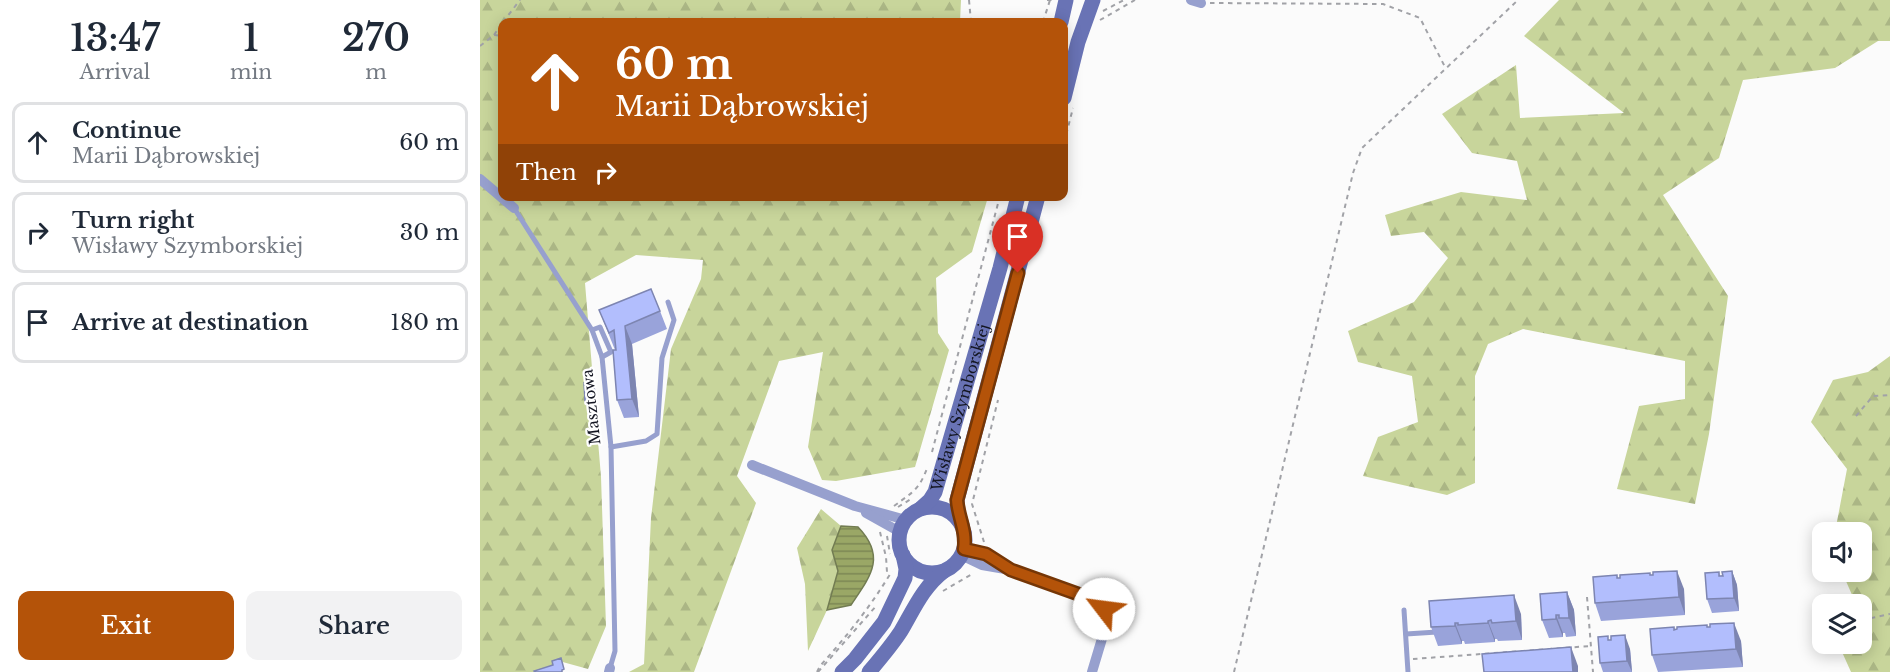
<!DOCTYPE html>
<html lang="en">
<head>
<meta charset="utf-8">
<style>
  :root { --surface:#fff; --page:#f2f2f3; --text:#1f2937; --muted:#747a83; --line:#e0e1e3; --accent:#b45309 }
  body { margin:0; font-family:"Libre Baskerville",serif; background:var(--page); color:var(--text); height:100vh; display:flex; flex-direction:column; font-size:22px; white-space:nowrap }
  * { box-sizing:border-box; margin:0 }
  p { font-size:20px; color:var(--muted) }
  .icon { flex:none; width:33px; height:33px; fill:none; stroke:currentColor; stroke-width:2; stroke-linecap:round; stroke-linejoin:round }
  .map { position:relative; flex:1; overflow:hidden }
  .details { display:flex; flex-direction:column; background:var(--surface); width:480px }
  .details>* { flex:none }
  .hud { position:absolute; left:18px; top:18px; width:570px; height:183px; border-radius:12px; box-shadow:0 3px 15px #0003; background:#b45309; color:#fff; overflow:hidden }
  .tools { position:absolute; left:1332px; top:522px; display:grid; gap:12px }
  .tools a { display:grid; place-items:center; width:60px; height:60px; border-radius:12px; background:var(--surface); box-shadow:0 3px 15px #0003; font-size:30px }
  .pin { position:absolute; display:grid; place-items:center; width:51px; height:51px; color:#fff; margin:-62px -26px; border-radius:50% 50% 50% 0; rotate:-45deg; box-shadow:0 0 6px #0007 }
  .pin .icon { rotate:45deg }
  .me { position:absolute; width:66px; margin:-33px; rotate:300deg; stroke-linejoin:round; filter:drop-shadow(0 0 4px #0008) }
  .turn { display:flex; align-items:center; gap:21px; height:126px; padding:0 18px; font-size:27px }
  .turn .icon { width:78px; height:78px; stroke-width:2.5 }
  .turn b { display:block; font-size:42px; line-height:51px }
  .then { display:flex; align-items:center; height:57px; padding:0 18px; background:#0003; gap:12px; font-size:22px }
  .eta { display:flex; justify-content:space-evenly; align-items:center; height:102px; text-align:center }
  .eta b { font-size:36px; font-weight:600; line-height:42px }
  .primary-button { display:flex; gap:12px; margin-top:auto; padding:12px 18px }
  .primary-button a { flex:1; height:69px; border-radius:12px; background:var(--accent); color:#fff; font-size:24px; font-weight:600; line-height:69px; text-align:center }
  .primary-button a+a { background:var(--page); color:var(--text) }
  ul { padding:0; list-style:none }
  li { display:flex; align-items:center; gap:18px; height:81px; margin:0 12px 9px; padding:0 6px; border:3px solid var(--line); border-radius:12px }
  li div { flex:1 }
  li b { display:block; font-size:22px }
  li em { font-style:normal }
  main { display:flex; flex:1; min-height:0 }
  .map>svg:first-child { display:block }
</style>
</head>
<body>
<main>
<section class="details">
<div class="eta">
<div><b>13:47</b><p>Arrival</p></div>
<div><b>1</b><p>min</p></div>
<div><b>270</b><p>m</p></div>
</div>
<ul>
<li><svg class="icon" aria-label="ahead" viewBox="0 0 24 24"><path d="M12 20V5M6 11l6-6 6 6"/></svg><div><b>Continue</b><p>Marii Dąbrowskiej</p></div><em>60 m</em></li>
<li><svg class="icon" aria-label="right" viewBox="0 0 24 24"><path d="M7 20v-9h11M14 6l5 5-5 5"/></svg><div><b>Turn right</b><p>Wisławy Szymborskiej</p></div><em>30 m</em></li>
<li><svg class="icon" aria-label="arrive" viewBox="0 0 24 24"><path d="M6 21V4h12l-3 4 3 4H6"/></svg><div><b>Arrive at destination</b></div><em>180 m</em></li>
</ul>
<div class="primary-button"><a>Exit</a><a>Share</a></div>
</section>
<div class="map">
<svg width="1410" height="672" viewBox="0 0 1410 672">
  <defs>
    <pattern id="forest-firs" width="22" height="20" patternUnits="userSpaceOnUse" patternTransform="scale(1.5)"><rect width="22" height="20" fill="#c8d59b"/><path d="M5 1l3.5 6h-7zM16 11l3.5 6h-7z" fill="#abb685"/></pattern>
    <pattern id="water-rules" width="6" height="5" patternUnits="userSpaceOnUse" patternTransform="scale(1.5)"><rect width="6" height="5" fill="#9aa766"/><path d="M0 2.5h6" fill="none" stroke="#7c8754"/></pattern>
  </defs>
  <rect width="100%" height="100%" fill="#fbfbfb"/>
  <g fill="url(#forest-firs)">
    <polygon points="0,0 481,0 480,22 22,22 22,196 508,197 492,252 456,278 458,333 469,350 435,467 356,481 342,480 328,447 343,352 299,361 257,476 276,503 214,672 149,672 164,664 171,518 191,349 221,279 223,260 156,255 105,283 121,477 126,626 108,669 79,661 66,672 0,672"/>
    <polygon points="1079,0 1410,0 1410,41 1398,41 1355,68 1263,80 1239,158 1183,195 1248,296 1229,434 1215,504 1137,489 1159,406 1205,399 1205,361 1043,329 1008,344 995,376 995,483 967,495 883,476 898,437 938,422 932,376 878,362 868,331 934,302 968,258 944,232 911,236 905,215 981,192 1047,200 1037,161 992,153 962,114 1036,65 1040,118 1144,113 1044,36"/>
    <polygon points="1410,356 1410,672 1371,672 1362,652 1391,640 1382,617 1382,604 1376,604 1362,572 1382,572 1382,532 1355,532 1367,469 1331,422 1353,380 1388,372"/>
    <polygon points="341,509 361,526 352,550 358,571 347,610 328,651 325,584 317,548"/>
  </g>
  <path fill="url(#water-rules)" stroke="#727c52" stroke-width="1.5" d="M361 526 378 527C407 557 390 577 371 605L347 610 358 571 352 550Z"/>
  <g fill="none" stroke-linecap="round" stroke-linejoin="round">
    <g stroke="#a1a2a7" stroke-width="2" stroke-dasharray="4.5 4.5" stroke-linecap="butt">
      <polyline points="489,0 491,22"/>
      <polyline points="567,0 573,0"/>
      <polyline points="730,3 903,4 940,18 966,69"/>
      <polyline points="623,11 644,0"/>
      <polyline points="620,20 655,0"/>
      <polyline points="23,22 40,0"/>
      <polyline points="563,22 570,0"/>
      <polyline points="14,35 22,23"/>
      <polyline points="0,46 14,35 22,36"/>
      <polyline points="584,143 593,108"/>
      <polyline points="1376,416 1393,396 1410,395"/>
      <polyline points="452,452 520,196"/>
      <path d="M414 506C434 491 439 490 448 466"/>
      <polyline points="418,507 431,499"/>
      <polyline points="400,532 406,557 407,572 410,572"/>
      <polyline points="407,536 410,554"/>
      <polyline points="504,542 492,504 518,400"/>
      <polyline points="463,591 494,573"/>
      <polyline points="1107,597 1113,672"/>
      <polyline points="1382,620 1410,614"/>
      <polyline points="933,659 1111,646"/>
      <path d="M337 672 340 666C367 636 391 606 412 571"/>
      <polyline points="338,672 397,605"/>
      <polyline points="754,672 873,173 882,148 1038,0"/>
    </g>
    <g stroke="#97a0ce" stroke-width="5">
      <polyline points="34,208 112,330 122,357 131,447 135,651 130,668"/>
      <polyline points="112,330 120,327 131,352 122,357"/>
      <polyline points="131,447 166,441 177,434 182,358 194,320 188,302"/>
      <polyline points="924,610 928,672"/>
      <polyline points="926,634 957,632"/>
    </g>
    <g stroke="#97a0ce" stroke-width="10">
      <polyline points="711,0 721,3"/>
      <polyline points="0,179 34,208"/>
      <polyline points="272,465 375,506 426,520"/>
      <polyline points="386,513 420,532"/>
      <polyline points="484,548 506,554 526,566"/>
      <polyline points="481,555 502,565 531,570 612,599 624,609 627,622 612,672"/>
      <polyline points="129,672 130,668"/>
    </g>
    <g stroke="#6973b5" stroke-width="15">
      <polyline points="581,22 586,0"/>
      <polyline points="584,98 598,42 613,0"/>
      <circle cx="452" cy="540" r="33"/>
      <path id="s1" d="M440 509 450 500 455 492 520 268 538 196"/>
      <polyline points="482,525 478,512 477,500 558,196"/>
      <polyline points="362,672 375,659 404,622 425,578 426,569 423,555"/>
      <path d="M389 672C400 659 412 645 421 631 434 609 443 587 464 571"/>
    </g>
  </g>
  <g fill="#99a3da">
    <polygon points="119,310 180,311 187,329 152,344 159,417 144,418 137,400 135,350"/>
    <polygon points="116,392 118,410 108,410 105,401"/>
    <polygon points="1252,571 1257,585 1259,611 1232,613 1227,599 1239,572 1240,576"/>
    <polygon points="1137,575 1138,578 1171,575 1204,589 1205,615 1121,621 1115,603"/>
    <polygon points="1087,592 1094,610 1096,636 1086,637 1085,633 1083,633 1083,637 1069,638 1062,620"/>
    <polygon points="949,601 1041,614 1042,640 1018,641 1017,639 1015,639 1015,642 985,644 984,641 982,641 982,644 958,646 951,627"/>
    <polygon points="1194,627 1195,629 1228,627 1261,641 1263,667 1178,672 1172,655"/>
    <polygon points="1129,640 1150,649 1152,672 1123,672 1120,663"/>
  </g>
  <g fill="#7d85b1">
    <polygon points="145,326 152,344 159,417 152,399"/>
    <polygon points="113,382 116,392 118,410 114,400"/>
    <polygon points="1197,571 1204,589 1205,615 1199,597"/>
    <polygon points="1252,571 1257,585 1259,611 1254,598"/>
    <polygon points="1087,592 1094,610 1096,636 1089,618"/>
    <polygon points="1034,595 1041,614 1042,640 1036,621"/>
    <polygon points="1076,615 1083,633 1083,637 1076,619"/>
    <polygon points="1008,621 1015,639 1015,642 1008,623"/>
    <polygon points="975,623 982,641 982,644 975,626"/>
    <polygon points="1254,623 1261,641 1263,667 1256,649"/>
    <polygon points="1145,635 1150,649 1152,672 1147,661"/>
    <polygon points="1091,647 1098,666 1098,672 1093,672"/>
  </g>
  <g fill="#b2befd" stroke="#7d85b1" stroke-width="1.5">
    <polygon points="171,289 180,311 145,326 152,399 137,400 133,350 136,350 134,330 129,333 119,310"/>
    <polygon points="113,382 114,400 105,401 104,383"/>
    <polygon points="1197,571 1199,597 1115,603 1113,577 1137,575 1137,578 1140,578 1140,575 1170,573 1170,575 1173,575 1173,572"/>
    <polygon points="1252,571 1254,598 1227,599 1225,573 1239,572 1239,576 1243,576 1242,572"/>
    <polygon points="1087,592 1089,618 1079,618 1079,615 1076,615 1076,619 1062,620 1060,594"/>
    <polygon points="1034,595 1036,621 1012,623 1011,620 1008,621 1008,623 978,625 978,623 975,623 975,626 951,627 949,601"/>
    <polygon points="1254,623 1256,649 1172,655 1170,629 1194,627 1194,630 1197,629 1197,627 1227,625 1227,627 1230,627 1230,624"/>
    <polygon points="1145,635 1147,661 1120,663 1118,637 1128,636 1128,640 1131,640 1131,636"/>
    <polygon points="1091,647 1093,672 1004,672 1002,654"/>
    <polygon points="81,658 84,669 82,670 82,672 55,672 54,671 73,665 72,661"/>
  </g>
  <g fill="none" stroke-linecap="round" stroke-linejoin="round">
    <defs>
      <path id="route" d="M538 273 477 500C478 517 487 531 484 549L506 554 531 570 612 599 624 609"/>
    </defs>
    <use href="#route" stroke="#753606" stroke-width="15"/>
    <use href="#route" stroke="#b45309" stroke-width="10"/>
  </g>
  <g text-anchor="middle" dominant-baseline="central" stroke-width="4.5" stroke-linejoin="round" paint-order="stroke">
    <g font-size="15" fill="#141622" stroke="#fff">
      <text transform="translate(111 407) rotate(-96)">Masztowa</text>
      <text stroke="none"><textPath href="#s1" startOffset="111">Wisławy Szymborskiej</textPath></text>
    </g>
  </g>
</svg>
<div class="tools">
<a><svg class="icon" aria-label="sound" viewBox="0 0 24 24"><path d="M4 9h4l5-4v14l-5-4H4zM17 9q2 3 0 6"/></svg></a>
<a><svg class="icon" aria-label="layers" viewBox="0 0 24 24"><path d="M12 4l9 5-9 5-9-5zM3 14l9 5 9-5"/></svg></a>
</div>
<div class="pin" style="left:538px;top:273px;background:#d93025"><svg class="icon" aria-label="arrive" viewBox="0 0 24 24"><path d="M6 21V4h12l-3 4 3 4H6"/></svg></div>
<svg class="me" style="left:624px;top:609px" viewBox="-20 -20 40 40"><circle r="19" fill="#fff"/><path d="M0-13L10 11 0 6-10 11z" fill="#b45309"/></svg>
<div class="hud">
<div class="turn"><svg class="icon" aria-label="ahead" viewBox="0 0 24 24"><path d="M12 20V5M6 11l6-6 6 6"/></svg><div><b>60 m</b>Marii Dąbrowskiej</div></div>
<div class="then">Then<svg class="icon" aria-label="right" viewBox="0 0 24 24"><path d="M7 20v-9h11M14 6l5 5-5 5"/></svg></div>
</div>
</div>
</main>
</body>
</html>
